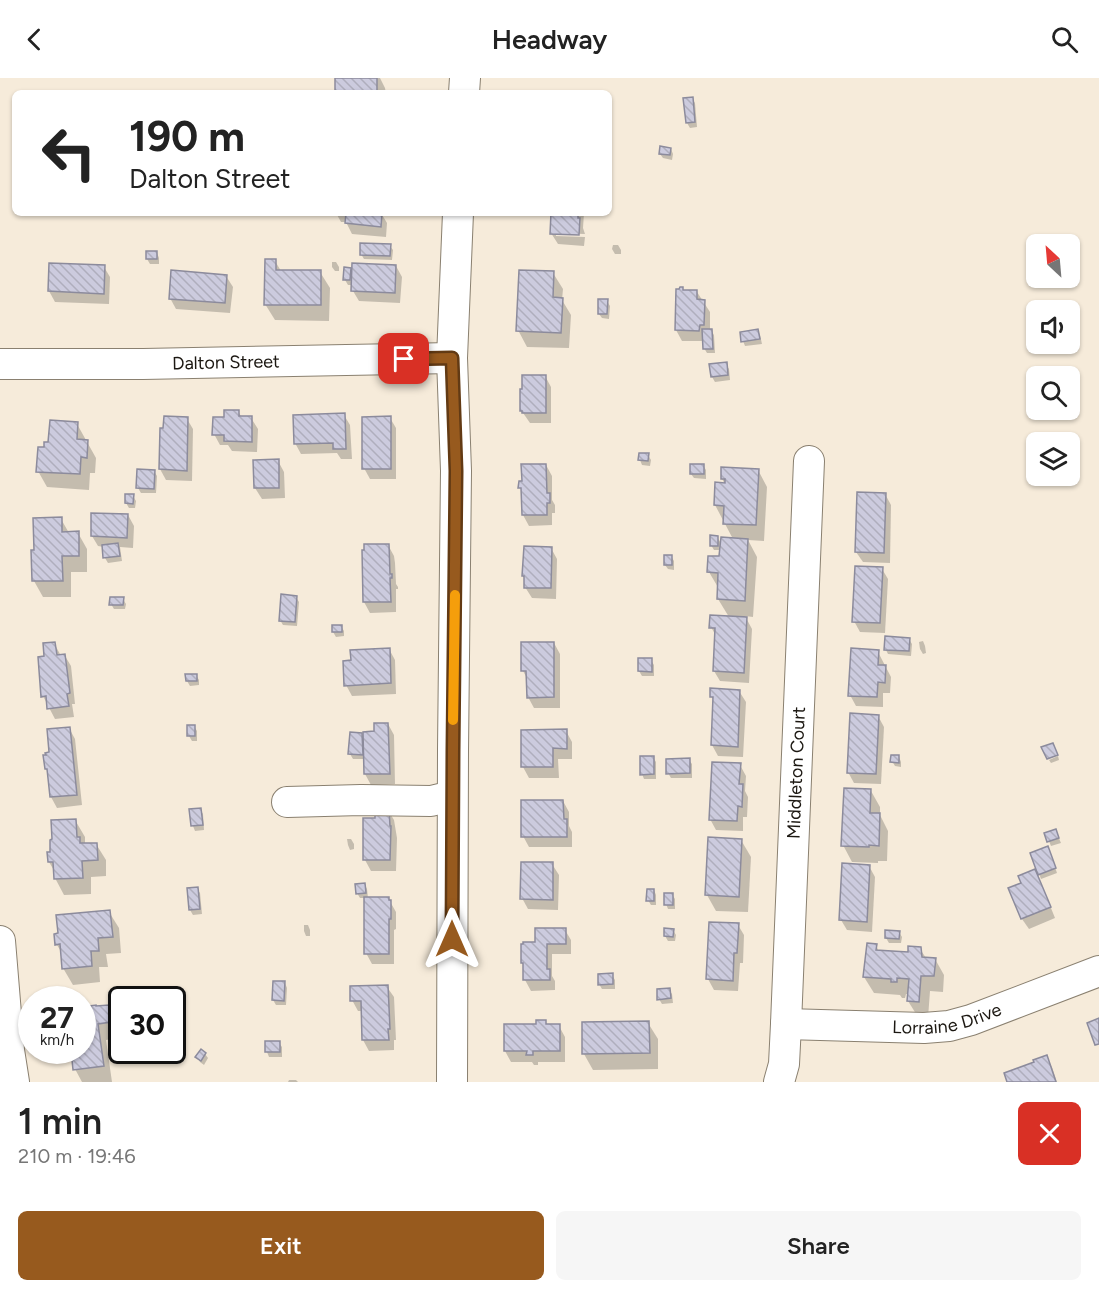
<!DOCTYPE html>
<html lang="en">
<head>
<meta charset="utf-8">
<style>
  :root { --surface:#fff; --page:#f6f6f6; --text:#222; --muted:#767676; --accent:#975a1e }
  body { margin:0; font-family:Figtree,sans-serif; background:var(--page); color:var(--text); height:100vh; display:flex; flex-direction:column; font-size:22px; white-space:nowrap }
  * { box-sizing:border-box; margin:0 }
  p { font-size:20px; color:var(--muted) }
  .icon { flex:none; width:33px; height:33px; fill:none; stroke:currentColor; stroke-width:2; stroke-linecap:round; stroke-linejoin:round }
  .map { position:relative; height:1004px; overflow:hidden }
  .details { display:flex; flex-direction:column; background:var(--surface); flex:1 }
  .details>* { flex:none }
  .top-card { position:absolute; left:12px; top:12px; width:600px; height:126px; border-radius:9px; box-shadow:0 2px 4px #0004; background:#fff; color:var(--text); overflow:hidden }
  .needle { width:39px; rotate:334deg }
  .fabs { position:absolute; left:1026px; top:156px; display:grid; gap:12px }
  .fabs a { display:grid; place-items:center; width:54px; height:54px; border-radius:9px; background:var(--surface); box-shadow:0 2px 4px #0004; font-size:30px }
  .speed { position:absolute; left:18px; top:908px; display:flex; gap:12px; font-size:30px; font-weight:700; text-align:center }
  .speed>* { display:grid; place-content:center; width:78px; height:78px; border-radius:50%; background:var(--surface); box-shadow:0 2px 4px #0004; line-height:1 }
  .speed small { font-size:15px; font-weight:400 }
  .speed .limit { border:3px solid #111; border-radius:9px; background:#fff; color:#111 }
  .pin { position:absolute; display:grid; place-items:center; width:51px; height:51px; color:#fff; margin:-26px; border-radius:12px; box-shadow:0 3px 9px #0006 }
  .me { position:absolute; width:66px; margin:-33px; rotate:0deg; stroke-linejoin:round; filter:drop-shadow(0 0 4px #0008) }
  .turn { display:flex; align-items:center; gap:21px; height:126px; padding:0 18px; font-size:27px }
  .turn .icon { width:78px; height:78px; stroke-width:2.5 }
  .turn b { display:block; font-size:42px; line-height:51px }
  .round { display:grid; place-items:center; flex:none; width:63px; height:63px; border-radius:9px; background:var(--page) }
  .summary { display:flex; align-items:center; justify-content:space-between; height:102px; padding:0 18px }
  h1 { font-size:36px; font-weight:600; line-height:45px }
  .action { display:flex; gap:12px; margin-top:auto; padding:12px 18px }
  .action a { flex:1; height:69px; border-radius:9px; background:var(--accent); color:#fff; font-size:24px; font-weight:600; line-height:69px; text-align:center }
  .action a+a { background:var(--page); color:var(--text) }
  header { display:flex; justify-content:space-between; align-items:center; height:78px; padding:0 18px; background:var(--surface); font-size:27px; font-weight:600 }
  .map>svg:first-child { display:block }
</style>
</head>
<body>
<header><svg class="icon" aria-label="back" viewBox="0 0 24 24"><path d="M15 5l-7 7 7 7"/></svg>Headway<svg class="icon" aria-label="search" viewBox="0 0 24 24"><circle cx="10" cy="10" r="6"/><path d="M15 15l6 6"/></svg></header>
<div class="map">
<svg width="1099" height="1004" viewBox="0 0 1099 1004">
  <defs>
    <pattern id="building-back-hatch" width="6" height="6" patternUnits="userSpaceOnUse" patternTransform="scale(1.5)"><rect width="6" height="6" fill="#cccbde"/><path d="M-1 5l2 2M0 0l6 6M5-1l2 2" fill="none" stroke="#afaebd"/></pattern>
  </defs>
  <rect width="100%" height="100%" fill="#f6ebda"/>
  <g fill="#0003">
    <polygon points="337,0 380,0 385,10 386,15 336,15"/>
    <polygon points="692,20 695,25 697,49 690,50 687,45"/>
    <polygon points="671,71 673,76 672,82 663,80 660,76"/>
    <polygon points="336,135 381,135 387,145 386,159 352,156 346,144 341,144"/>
    <polygon points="552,135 584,135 583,150 585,156 556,155 556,158 585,159 584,168 558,166 551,155"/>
    <polygon points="613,167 618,167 621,172 621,176 615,176 612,171"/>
    <polygon points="390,168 393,172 392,182 364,181 361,176"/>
    <polygon points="157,175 159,180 159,186 150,186 147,181"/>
    <polygon points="275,183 281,193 320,194 330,210 329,243 275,242 265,226"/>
    <polygon points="332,184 336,184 339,189 339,193 335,193 332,189"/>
    <polygon points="396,188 402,199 400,225 359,223 353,213 353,207 348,207 345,202 345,191 350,191 353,197"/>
    <polygon points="104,189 110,199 109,226 55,224 49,213"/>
    <polygon points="553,195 563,211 562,222 571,237 569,270 527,269 518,252"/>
    <polygon points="226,198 233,209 230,235 176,231 170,220"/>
    <polygon points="682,210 684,213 697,214 710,234 710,253 711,252 714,257 715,275 707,275 704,270 704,263 682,263 676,252"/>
    <polygon points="607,223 610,228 609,241 602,240 599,236"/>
    <polygon points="758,253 760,257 762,266 745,268 743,263"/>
    <polygon points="726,286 729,291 730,302 715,304 712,299 710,288"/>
    <polygon points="545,298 551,309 551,345 530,345 521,332"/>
    <polygon points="238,333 242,340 251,340 258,351 257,374 232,373 228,367 220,367 214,356 225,341"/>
    <polygon points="344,337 350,347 352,381 341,381 337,375 301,376 295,365"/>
    <polygon points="390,340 396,350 396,401 370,401 364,390"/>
    <polygon points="187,341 193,351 192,403 166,402 160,391 161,352"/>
    <polygon points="77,346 96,380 95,395 90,395 89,412 47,409 38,393 45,371 50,365"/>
    <polygon points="648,377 651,382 650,388 642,387 640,382"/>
    <polygon points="278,383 284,394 285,420 262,421 255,410"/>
    <polygon points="546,387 552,398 552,422 555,427 555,435 552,435 552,447 529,448 523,437 523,414 520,409"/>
    <polygon points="703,387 706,392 706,401 694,400 691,396"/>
    <polygon points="758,392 767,409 764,463 748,462 757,479 753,539 745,538 752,551 749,605 720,603 714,593 716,558 711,549 729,539 718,521 719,511 709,494 721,480 721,472 714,472 711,467 717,459 722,467 733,461 715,427 725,406 722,401"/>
    <polygon points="154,393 157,398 156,415 141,415 138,410"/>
    <polygon points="885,416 891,427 890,485 863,484 856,474"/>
    <polygon points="133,418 136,423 135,430 129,430 126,425"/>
    <polygon points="128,437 134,448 133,470 120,469 122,483 108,485 105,480 104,469 98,468 92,458"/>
    <polygon points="61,441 69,455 78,455 87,471 87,494 71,494 71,519 43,519 34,503 33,474"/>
    <polygon points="388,467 394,478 395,485 396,506 398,509 398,511 396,511 396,534 370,535 364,524"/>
    <polygon points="525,470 551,470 557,481 556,521 532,520 525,509 525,501 523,498"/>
    <polygon points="671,478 674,483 674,492 668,491 665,487"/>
    <polygon points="882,491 888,501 885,555 860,554 854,543"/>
    <polygon points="296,519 299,524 297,548 283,547 280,542"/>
    <polygon points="123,521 126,526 125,531 114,531 111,526"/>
    <polygon points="341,548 344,553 344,558 336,559 333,554"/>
    <polygon points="909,561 912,566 911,578 888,576 886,572"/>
    <polygon points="923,563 925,568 926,575 923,576 920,571 919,564"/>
    <polygon points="54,565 61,578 65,578 71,588 75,626 72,626 74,639 55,641 43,618 46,580"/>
    <polygon points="554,565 560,576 560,630 534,630 528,619 528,602 523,593"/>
    <polygon points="389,571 395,582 396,616 352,618 346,607"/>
    <polygon points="878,574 891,599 890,615 883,615 883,629 856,628 850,617"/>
    <polygon points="651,582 654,587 654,598 642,598 639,593"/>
    <polygon points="196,597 199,602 199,607 190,608 187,603"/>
    <polygon points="739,613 746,624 743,679 718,678 712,667 714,623 711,618"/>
    <polygon points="878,638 884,649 881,706 854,705 848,694"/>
    <polygon points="388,646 394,657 395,706 371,707 365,696 365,681 353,681 350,676 361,656 364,661"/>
    <polygon points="194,648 197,653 197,663 192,663 189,658"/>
    <polygon points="69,650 75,661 82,727 57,730 51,719 49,695 46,691 51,676"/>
    <polygon points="566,653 572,664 572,681 558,681 559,700 529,700 523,689 522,654"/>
    <polygon points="1058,678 1059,682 1051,685 1049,682"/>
    <polygon points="653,679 656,684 656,701 644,701 642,696"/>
    <polygon points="899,679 901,684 901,689 895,688 892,683"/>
    <polygon points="689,682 692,686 692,700 671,700 668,695"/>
    <polygon points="740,687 746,698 745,713 748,719 747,739 743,739 743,753 716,752 710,741"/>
    <polygon points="871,713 880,729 880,737 888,753 887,783 878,783 878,785 852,784 843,767"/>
    <polygon points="563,723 569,734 569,748 572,754 572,769 529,769 523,758"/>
    <polygon points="200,731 203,736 204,752 195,753 193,748"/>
    <polygon points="388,732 394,742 397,760 396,793 371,793 365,782 365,741 376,741"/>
    <polygon points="75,742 85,759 85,766 96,766 106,782 106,798 91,799 91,816 64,817 55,800 55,794 49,784 49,775 52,775"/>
    <polygon points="1046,756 1058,758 1061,765 1051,768"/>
    <polygon points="347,761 351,761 354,766 354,771 350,772 348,767"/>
    <polygon points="741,762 751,779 748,834 716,833 707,817"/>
    <polygon points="1032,775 1050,775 1057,795 1041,801"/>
    <polygon points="552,786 559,797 558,832 528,831 522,820"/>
    <polygon points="869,788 875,799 872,854 847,852 841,842"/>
    <polygon points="1040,803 1055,840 1029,851 1022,841 1010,811"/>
    <polygon points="365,807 367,811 368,820 388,820 396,834 396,851 394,852 394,886 372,886 366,875 366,820 360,820 357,815"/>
    <polygon points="197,811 200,815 202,836 193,837 190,832"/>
    <polygon points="654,812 656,817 656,827 651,827 648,822"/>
    <polygon points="672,816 675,821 675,831 668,831 666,826"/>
    <polygon points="109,834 119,850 121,875 106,876 108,889 99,889 100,904 73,907 63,890 62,875 57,867"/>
    <polygon points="304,847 308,847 310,852 310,858 306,858 304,853"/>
    <polygon points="738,847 744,857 743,885 740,885 738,913 714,912 708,901"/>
    <polygon points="565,852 571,862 571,876 552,876 552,898 555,903 555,912 531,913 525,902 525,889 522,885"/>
    <polygon points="673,852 676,857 675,863 668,863 665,858"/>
    <polygon points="899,854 902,859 901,865 889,865 886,860"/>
    <polygon points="876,867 879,874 909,876 920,871 926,880 935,881 944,897 943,914 930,913 928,940 918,939 908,923 909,916 906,916 905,920 902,920 900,917 874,915 864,899"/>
    <polygon points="612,897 615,902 615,911 602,911 599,906"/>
    <polygon points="285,905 287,910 286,927 276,927 273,922"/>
    <polygon points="387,909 394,919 396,962 394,962 394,972 369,973 363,962 363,933 358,933 352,922"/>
    <polygon points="669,912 672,916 673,925 662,926 659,921"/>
    <polygon points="108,928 118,945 119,960 106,962 112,1004 82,1004 75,991 72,972 82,972"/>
    <polygon points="545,943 547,948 559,948 565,959 565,984 538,984 538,987 534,987 532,984 511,984 505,973"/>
    <polygon points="648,945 658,961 658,991 593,992 584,976"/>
    <polygon points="267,964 279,965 282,969 282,979 269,979 267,974"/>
    <polygon points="205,976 208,980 204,987 200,984 197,979"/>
    <polygon points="1046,978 1052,989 1057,1004 1009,1004"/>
    <polygon points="289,1002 296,1002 298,1004 288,1004"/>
  </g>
  <g fill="url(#building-back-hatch)" stroke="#8c8b9c" stroke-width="1.5">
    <rect x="335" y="0" width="42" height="15"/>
    <polygon points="693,19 695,44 686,45 683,20"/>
    <polygon points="660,68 671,70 670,77 659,76"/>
    <polygon points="346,135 382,135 381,149 345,145"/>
    <polygon points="551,135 578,135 578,140 580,140 579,157 550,156"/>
    <polygon points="360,165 391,166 390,178 360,177"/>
    <rect x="146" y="173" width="11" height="8"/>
    <polygon points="265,181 276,181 276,192 321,192 321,227 264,227"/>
    <polygon points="49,185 105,187 104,216 48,213"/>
    <polygon points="352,185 396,187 395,215 351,213"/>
    <polygon points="344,189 351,190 350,202 343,202"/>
    <polygon points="171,192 227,197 225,225 169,221"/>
    <polygon points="519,192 554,193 553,219 563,220 561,255 516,253"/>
    <polygon points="680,209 683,209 683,212 697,212 697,221 705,222 704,247 700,247 699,253 675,252 676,211 679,211"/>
    <polygon points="598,221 608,221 607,236 598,236"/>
    <polygon points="702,251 712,251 713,271 703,271"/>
    <polygon points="758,251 760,261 741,264 740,254"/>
    <polygon points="727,284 728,297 711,299 709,286"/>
    <polygon points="522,297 546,297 546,335 522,335 522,333 520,333 520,311 522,311"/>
    <polygon points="224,332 239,332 239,338 252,338 252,364 224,363 224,357 212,357 213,339 224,339"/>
    <polygon points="345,335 346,371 333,371 333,365 294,366 293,337"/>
    <polygon points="164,338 188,339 187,393 159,391 160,350 163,350"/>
    <polygon points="391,338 391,391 362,391 362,339"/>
    <polygon points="50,342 78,344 77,361 88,362 87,380 81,379 80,396 36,394 38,369 44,369 44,364 48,364"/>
    <polygon points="639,375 649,375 648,383 638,382"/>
    <polygon points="279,381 279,410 254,410 253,382"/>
    <polygon points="521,386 546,386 547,415 550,415 550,425 547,425 547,437 522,437 521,410 518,410 519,403 522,403"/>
    <rect x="690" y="386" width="14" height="10"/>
    <polygon points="721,389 759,391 756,447 723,446 724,428 714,427 715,404 725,405 725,401 721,401"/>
    <polygon points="137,391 155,392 154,411 136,410"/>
    <polygon points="857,414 886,415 884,475 855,474"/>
    <polygon points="125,416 134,416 133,426 125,425"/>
    <polygon points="91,435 128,436 127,460 91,458"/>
    <polygon points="62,439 62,454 79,453 79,478 62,478 63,503 32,503 31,472 34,472 33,440"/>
    <polygon points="710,457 718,458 718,468 710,468"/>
    <polygon points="721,459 748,461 745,523 717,521 718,495 707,494 708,478 719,478"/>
    <polygon points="118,465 120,478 103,480 102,467"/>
    <polygon points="364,466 389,466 390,496 392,496 392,500 390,500 391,524 363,524 362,472 364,472"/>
    <polygon points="524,468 552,469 551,510 524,510 524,498 522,498"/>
    <rect x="664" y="477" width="8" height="10"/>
    <polygon points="855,488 883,489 880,545 852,544"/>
    <polygon points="281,516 297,518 295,544 279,543"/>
    <polygon points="110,519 124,519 123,527 109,527"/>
    <polygon points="710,537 747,539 744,595 713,593 715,550 709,550"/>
    <rect x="332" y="547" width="10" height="7"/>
    <polygon points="885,558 910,560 909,573 884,572"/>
    <polygon points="55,564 57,577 65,576 70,615 67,616 69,628 47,631 46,618 41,619 38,579 44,578 43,565"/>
    <polygon points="521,564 554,564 554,619 527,620 526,593 521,593"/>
    <polygon points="390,570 391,605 344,608 343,583 351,582 350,572"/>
    <polygon points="851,570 879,572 878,587 886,587 885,605 878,604 877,619 848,618"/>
    <polygon points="638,580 652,580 652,594 638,593"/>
    <polygon points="185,596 197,596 197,603 186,603"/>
    <polygon points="710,610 740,612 738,669 711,667 713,619 710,619"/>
    <polygon points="850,635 879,637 876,696 847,695"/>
    <polygon points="374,645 388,645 390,696 364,696 363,654 374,653"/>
    <rect x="187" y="647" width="8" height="11"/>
    <polygon points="70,649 77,717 50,719 47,691 45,691 43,677 46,677 45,675 49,674 47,651"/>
    <polygon points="567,651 567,671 553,670 553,689 521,689 521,652"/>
    <polygon points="350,654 362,655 363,677 348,676"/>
    <polygon points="1053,665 1058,677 1047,681 1041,669"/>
    <polygon points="891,677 899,677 899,685 890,684"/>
    <polygon points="640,678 654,678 654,696 640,697"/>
    <polygon points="690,680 690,695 666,696 666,681"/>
    <polygon points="712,684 741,685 739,706 743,706 742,729 738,728 737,743 709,742"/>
    <polygon points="844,710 871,711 870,735 880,735 879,768 869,767 869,769 841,768"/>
    <polygon points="521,722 563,722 564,741 567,741 567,759 521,759"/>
    <polygon points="201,730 203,747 191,748 189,731"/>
    <polygon points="375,730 389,730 390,748 391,748 390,782 363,782 363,740 375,740"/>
    <polygon points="76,741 77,759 80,759 80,765 97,765 98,782 82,783 83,800 54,801 53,784 48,784 47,774 50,774 50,762 52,761 51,742"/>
    <polygon points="1056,751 1059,760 1047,764 1044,755"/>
    <polygon points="708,759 742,761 739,819 705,817"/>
    <polygon points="1048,768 1056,790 1038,797 1030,775"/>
    <polygon points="521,784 553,784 553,822 520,821"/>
    <polygon points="842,785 870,787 867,844 839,842"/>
    <polygon points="1035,791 1051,829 1021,841 1008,810 1021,805 1018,798"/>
    <polygon points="365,805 366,815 356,816 355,806"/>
    <polygon points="198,809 200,831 189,832 187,810"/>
    <polygon points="647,811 654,811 654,823 646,823"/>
    <rect x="664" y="815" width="9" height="12"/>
    <polygon points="364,819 389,819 389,822 391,822 391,841 389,841 389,876 364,876"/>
    <polygon points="110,832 113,859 98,860 99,873 91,873 92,888 62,891 60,866 55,867 54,856 58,855 56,837"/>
    <polygon points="709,844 739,845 737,875 734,875 733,903 706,901"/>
    <polygon points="535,850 566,850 566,866 547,866 547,891 550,891 550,902 523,902 523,885 521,885 521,866 523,866 523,864 535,864"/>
    <polygon points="664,850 674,851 673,859 664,858"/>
    <polygon points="885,852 900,853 899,861 885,860"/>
    <polygon points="867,865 877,866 876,872 908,874 908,868 921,869 922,879 936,880 934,898 921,898 919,924 907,923 909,901 897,900 897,904 891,904 891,901 863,899"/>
    <polygon points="613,895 613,906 598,907 598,896"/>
    <polygon points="273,903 285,903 284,923 272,922"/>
    <polygon points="388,907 390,951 388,951 389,962 362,962 361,923 350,923 350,908"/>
    <polygon points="670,910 671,920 657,922 657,911"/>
    <polygon points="96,927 96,928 109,927 111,944 98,946 104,988 73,992 71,972 82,972 82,929"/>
    <polygon points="1099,940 1099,966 1095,967 1087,945"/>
    <polygon points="536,942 546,942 546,946 560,946 560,973 533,973 533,977 526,977 527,973 504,973 504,946 536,946"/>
    <polygon points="649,943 650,975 582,976 582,944"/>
    <rect x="265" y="963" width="15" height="11"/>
    <polygon points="201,971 206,975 201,983 195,979"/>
    <polygon points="1047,977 1056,1004 1007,1004 1004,995 1034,984 1033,982"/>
  </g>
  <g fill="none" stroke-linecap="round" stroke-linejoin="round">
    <defs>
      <g id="minor">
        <polyline points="464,15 465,0"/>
        <path id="s1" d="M0 286H143L452 280"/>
        <polyline points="287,724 361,722 431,723 452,718"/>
        <polyline points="0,863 9,972 14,1004"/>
        <path id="s2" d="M786 946 924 950 949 948 971 942 1099 893"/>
        <polyline points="452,1004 453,672 456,393 452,280 458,135"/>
        <path id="s3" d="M779 1004 784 986 786 946 809 383"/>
      </g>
    </defs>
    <use href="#minor" stroke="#8a8070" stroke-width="32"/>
    <use href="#minor" stroke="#fff" stroke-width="30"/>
  </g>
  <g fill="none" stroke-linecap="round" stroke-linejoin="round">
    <defs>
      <polyline id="route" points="404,281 452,280 456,393 453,672 452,861"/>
    </defs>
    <use href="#route" stroke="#623a14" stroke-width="15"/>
    <use href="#route" stroke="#975a1e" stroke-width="10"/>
    <polyline stroke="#f59e0b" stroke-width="10" points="453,642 455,517"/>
  </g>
  <g text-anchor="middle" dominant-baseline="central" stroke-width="4.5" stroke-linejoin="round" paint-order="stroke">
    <g font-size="18" fill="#1c1812" stroke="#fef9f2">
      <text stroke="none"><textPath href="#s1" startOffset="226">Dalton Street</textPath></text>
      <text stroke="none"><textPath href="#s3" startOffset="310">Middleton Court</textPath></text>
      <text stroke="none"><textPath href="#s2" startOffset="162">Lorraine Drive</textPath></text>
    </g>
  </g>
</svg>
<div class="fabs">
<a><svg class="needle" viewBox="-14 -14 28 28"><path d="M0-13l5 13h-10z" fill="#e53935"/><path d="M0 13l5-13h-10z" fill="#767676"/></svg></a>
<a><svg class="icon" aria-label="sound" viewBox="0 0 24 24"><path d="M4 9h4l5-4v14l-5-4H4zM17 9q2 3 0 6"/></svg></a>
<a><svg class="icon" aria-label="search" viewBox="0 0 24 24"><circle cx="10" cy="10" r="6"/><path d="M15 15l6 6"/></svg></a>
<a><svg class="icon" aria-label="layers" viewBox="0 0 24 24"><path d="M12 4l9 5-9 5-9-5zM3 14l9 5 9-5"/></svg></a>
</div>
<div class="speed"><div>27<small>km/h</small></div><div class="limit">30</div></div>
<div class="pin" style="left:404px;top:281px;background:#d93025"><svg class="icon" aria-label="arrive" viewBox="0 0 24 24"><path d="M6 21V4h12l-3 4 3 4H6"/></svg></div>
<svg class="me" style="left:452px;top:861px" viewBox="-20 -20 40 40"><path d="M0-17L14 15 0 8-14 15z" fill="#975a1e" stroke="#fff" stroke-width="4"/></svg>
<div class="top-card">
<div class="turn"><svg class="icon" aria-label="left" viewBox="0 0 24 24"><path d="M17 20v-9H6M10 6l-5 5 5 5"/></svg><div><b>190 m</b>Dalton Street</div></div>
</div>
</div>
<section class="details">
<div class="summary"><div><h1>1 min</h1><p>210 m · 19:46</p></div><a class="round" style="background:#d93025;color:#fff"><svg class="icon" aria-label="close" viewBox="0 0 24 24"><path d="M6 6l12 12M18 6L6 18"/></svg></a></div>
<div class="action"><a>Exit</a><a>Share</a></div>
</section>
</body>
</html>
